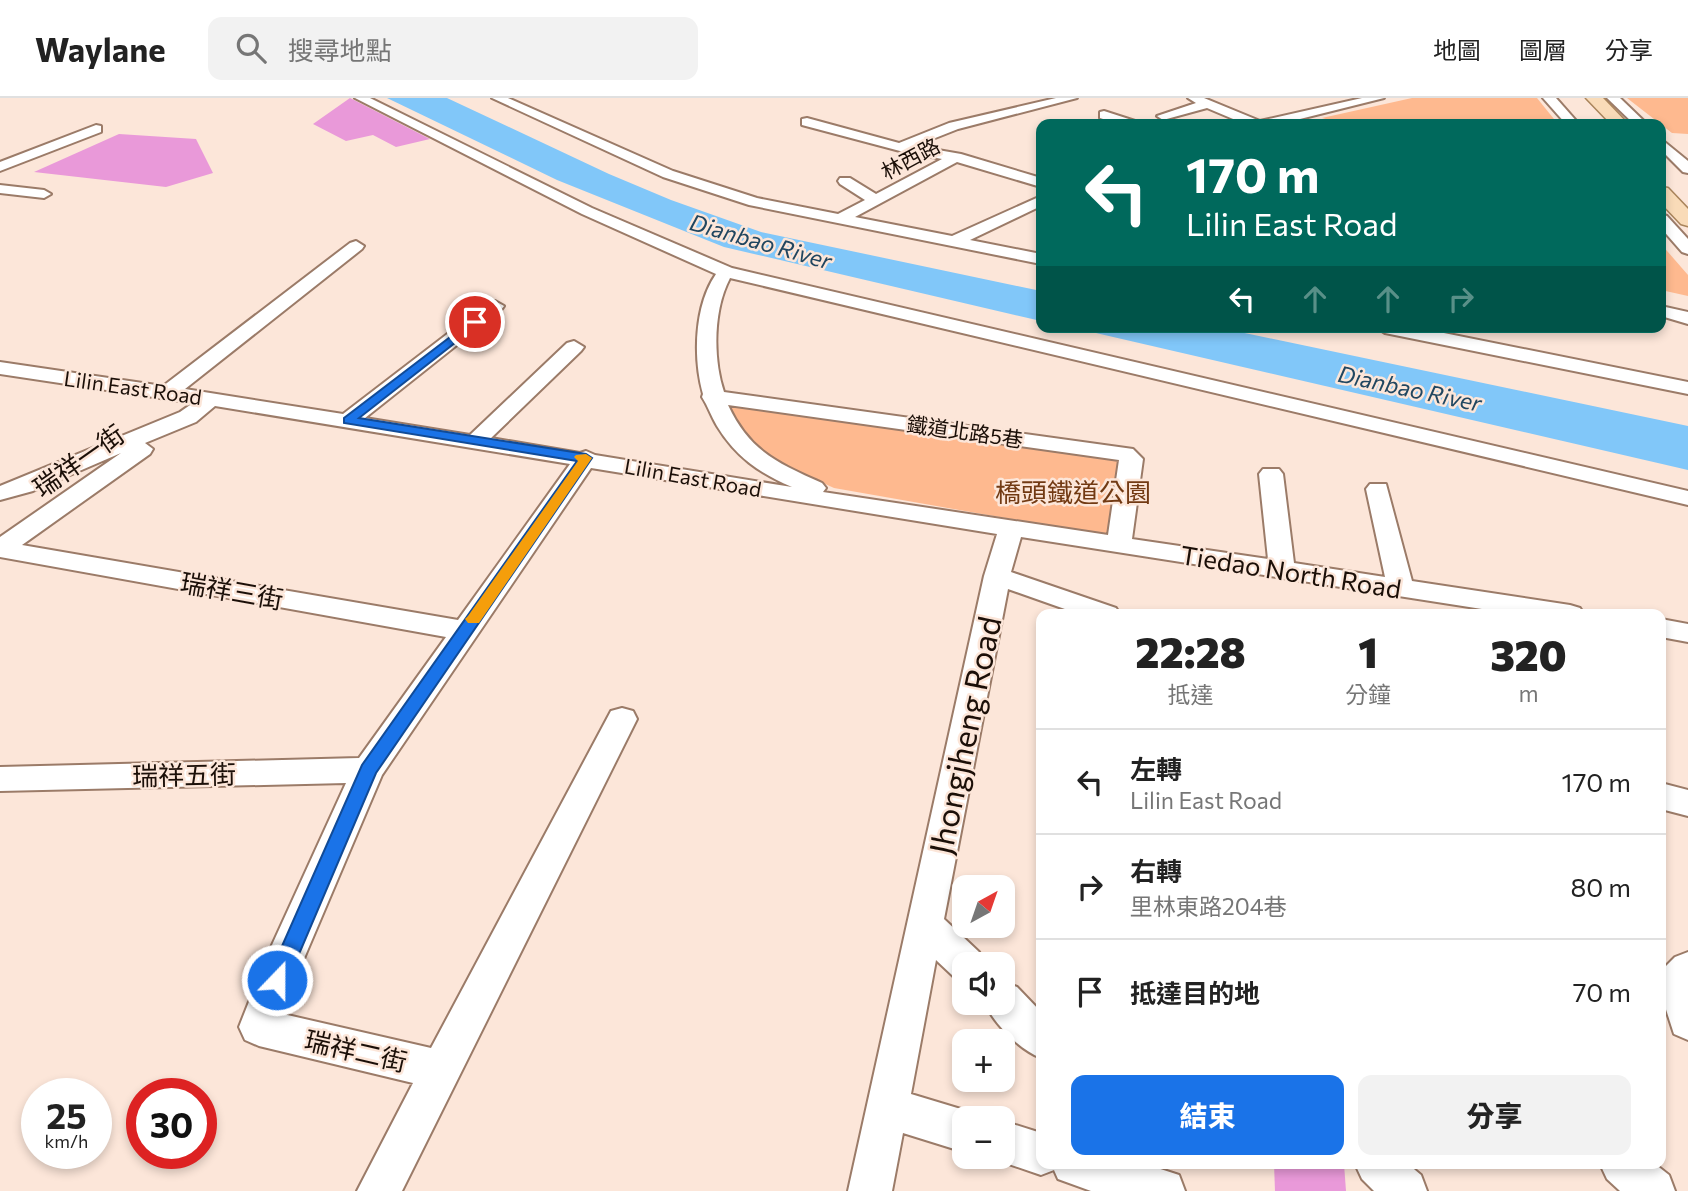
<!DOCTYPE html>
<html lang="zh-TW">
<head>
<meta charset="utf-8">
<style>
  :root { --surface:#fff; --page:#f2f2f2; --text:#222; --muted:#767676; --line:#e0e0e0; --accent:#1a73e8 }
  body { margin:0; font-family:Commissioner,"Noto Sans TC",sans-serif; background:var(--page); color:var(--text); height:100vh; display:flex; flex-direction:column; font-size:26px; white-space:nowrap }
  * { box-sizing:border-box; margin:0 }
  p { font-size:23px; color:var(--muted) }
  .icon { flex:none; width:38px; height:38px; fill:none; stroke:currentColor; stroke-width:2; stroke-linecap:round; stroke-linejoin:round }
  .map { position:relative; flex:1; overflow:hidden }
  .side { position:absolute; left:1036px; top:511px; width:630px; height:560px; display:flex; flex-direction:column; background:var(--surface); border-radius:14px; box-shadow:0 4px 10px #0003 }
  .side>* { flex:none }
  .hud { position:absolute; left:1036px; top:21px; width:630px; height:214px; border-radius:14px; box-shadow:0 4px 10px #0003; background:#00695c; color:#fff; overflow:hidden }
  .needle { width:46px; rotate:40deg }
  .controls { position:absolute; left:952px; top:777px; display:grid; gap:14px }
  .controls a { display:grid; place-items:center; width:63px; height:63px; border-radius:14px; background:var(--surface); box-shadow:0 4px 10px #0003; font-size:35px }
  .speed { position:absolute; left:21px; top:980px; display:flex; gap:14px; font-size:35px; font-weight:700; text-align:center }
  .speed>* { display:grid; place-content:center; width:91px; height:91px; border-radius:50%; background:var(--surface); box-shadow:0 4px 10px #0003; line-height:1 }
  .speed small { font-size:18px; font-weight:400 }
  .speed .limit { border:10px solid #d22; background:#fff; color:#111 }
  .pin { position:absolute; display:grid; place-items:center; width:60px; height:60px; color:#fff; margin:-30px; border:4px solid #fff; border-radius:50%; box-shadow:0 2px 7px #0007 }
  .me { position:absolute; width:77px; margin:-38px; rotate:22deg; stroke-linejoin:round; filter:drop-shadow(0 0 5px #0008) }
  .turn { display:flex; align-items:center; gap:24px; height:147px; padding:0 35px; font-size:32px }
  .turn .icon { width:91px; height:91px; stroke-width:2.5 }
  .turn b { display:block; font-size:49px; line-height:60px }
  .lanes { display:flex; align-items:center; height:66px; padding:0 35px; background:#0003; justify-content:center; gap:35px; direction:ltr }
  .lanes .off { opacity:.35 }
  .eta { display:flex; justify-content:space-evenly; align-items:center; height:119px; text-align:center }
  .eta b { font-size:42px; font-weight:800; line-height:49px }
  .primary-button { display:flex; gap:14px; margin-top:auto; padding:14px 35px }
  .primary-button a { flex:1; height:80px; border-radius:14px; background:var(--accent); color:#fff; font-size:28px; font-weight:800; line-height:80px; text-align:center }
  .primary-button a+a { background:var(--page); color:var(--text) }
  ul { padding:0; list-style:none }
  li { display:flex; align-items:center; gap:21px; height:105px; padding:0 35px; border-top:2px solid var(--line) }
  li div { flex:1 }
  li b { display:block; font-size:26px }
  li em { font-style:normal }
  header { display:flex; align-items:center; gap:42px; box-sizing:border-box; height:98px; padding:0 35px; background:var(--surface); border-bottom:2px solid var(--line) }
  header strong { font-size:33px }
  nav { display:flex; gap:38px; margin-inline-start:auto; font-size:24px }
  .search { width:490px; height:63px; background:var(--page); display:flex; align-items:center; gap:18px; box-sizing:border-box; padding:0 24px; border-radius:14px; color:var(--muted); font-size:26px }
  .map>svg:first-child { display:block }
</style>
</head>
<body>
<header>
<strong>Waylane</strong>
<div class="search"><svg class="icon" aria-label="search" viewBox="0 0 24 24"><circle cx="10" cy="10" r="6"/><path d="M15 15l6 6"/></svg>搜尋地點</div>
<nav><a>地圖</a><a>圖層</a><a>分享</a></nav>
</header>
<div class="map">
<svg width="1688" height="1093" viewBox="0 0 1688 1093">
  <rect width="100%" height="100%" fill="#fce6d9"/>
  <g fill="#feb98f">
    <polygon points="1412,0 1537,0 1558,26 1343,26 1322,20"/>
    <polygon points="1627,0 1688,0 1688,36 1672,35"/>
    <polygon points="1661,146 1688,177 1688,198 1661,192"/>
    <polygon points="726,303 1118,361 1107,438 834,390 768,360 745,336"/>
  </g>
  <g fill="#81c7f9">
    <polygon points="387,0 447,0 609,76 671,102 761,134 1041,193 1041,223 724,149 557,82"/>
    <polygon points="1070,229 1216,229 1688,328 1688,372"/>
  </g>
  <g fill="#e999d9">
    <polygon points="350,0 354,2 430,41 396,49 373,37 346,43 313,26"/>
    <polygon points="119,36 196,41 213,75 166,89 34,74"/>
    <polygon points="1274,1066 1344,1066 1346,1093 1275,1093"/>
  </g>
  <g fill="none" stroke-linecap="round" stroke-linejoin="round">
    <defs>
      <g id="minor">
        <path d="M355 0H370L592 110 732 170 1688 393V407L730 180C713 212 713 261 724 294L1133 351 1143 361 1132 441 1268 461 1259 376 1263 371H1279L1283 376 1294 465 1385 479 1366 391 1370 386H1386L1412 483 1570 507 1580 510 1584 516H1514L1021 439 1011 474 1116 510 1120 516H1079L1008 491 944 821 979 854 985 866H964V882L953 878 936 862 911 996 964 1012 980 1020H964V1054L903 1035 892 1093H848L984 478 997 436 591 370 382 677 305 858 283 916 431 950 611 613 622 610 633 613 637 621 402 1093H357L413 985 259 948 245 942 239 929 267 858 346 685 0 693V669L359 660 446 539 0 459V439L121 355 33 393 0 402V388L180 314 193 305 0 276V264L163 288 350 145 356 143 364 148 362 151 185 291 343 316 489 204 495 203 504 208 501 212 365 320 470 337 567 245 574 243 584 249 581 253 491 340 580 355 586 353 595 357 792 389C759 375 736 359 717 328 711 318 708 308 702 299L703 296C693 260 694 208 716 176L582 116ZM728 307 1119 362 1108 437 823 394 826 390 822 385C778 365 750 354 728 307ZM215 308 570 366 458 522 22 447 150 356 153 351 145 345 196 324Z"/>
        <polygon points="492,0 508,0 673,73 757,100 838,116 865,102 840,86 838,83 840,80 850,80 876,96 942,61 900,53 802,27 802,21 807,20 899,45 949,25 1056,0 1077,0 958,31 915,48 961,56 1041,80 1041,89 957,64 855,119 952,138 1041,98 1041,108 970,142 1041,156 1041,166 749,107 663,79"/>
        <polygon points="1188,0 1204,0 1260,23 1362,0 1384,0 1280,26 1245,26 1207,10 1163,22 1157,18 1196,5"/>
        <polygon points="1543,0 1556,0 1579,26 1566,26"/>
        <polygon points="1607,0 1620,0 1647,26 1634,26"/>
        <polygon points="1104,13 1135,23 1136,26 1118,26 1100,20 1100,14"/>
        <polygon points="96,27 101,28 101,34 0,73 0,64"/>
        <polygon points="1661,41 1688,63 1688,75 1683,74 1661,52"/>
        <polygon points="0,87 44,92 51,96 44,100 0,95"/>
        <polygon points="1661,116 1667,118 1688,141 1688,156 1682,154 1661,130"/>
        <polygon points="1661,208 1688,214 1688,226 1661,218"/>
        <polygon points="1376,229 1414,229 1688,284 1688,296 1385,235"/>
        <polygon points="1661,521 1688,526 1688,544 1661,539"/>
        <polygon points="1661,685 1688,692 1688,718 1661,711"/>
        <polygon points="1688,854 1688,942 1674,936 1661,896 1663,871 1675,859"/>
        <path d="M1003 884 1017 889 1041 914V960C1020 952 994 926 985 905H1003Z"/>
        <polygon points="1003,1023 1041,1035 1041,1066 1145,1066 1179,1077 1185,1093 1091,1093 1058,1081 1054,1072 1041,1077 988,1059 1003,1059"/>
        <polygon points="1355,1066 1408,1066 1421,1077 1427,1093 1374,1093 1362,1081"/>
        <polygon points="1600,1066 1655,1066 1669,1077 1675,1093 1620,1093 1607,1081"/>
      </g>
      <g id="major">
        <polygon points="1586,0 1603,0 1628,26 1611,26"/>
        <polygon points="1661,89 1668,90 1688,111 1688,128 1681,126 1661,105"/>
      </g>
    </defs>
    <use href="#minor" stroke="#9b7b68" stroke-width="4"/>
    <use href="#major" stroke="#a9845b" stroke-width="3"/>
    <use href="#minor" fill="#fff" fill-rule="evenodd"/>
    <use href="#major" fill="#f9dbb8" fill-rule="evenodd"/>
  </g>
  <polygon fill="#1a73e8" stroke="#114b97" stroke-width="2" points="475,220 480,224 479,226 359,320 586,356 592,360 376,675 285,889 277,892 270,889 267,882 362,667 577,363 344,325 344,320"/>
  <polygon fill="#f59e0b" points="586,356 592,360 479,525 468,525 465,521 468,518 578,363 574,359 576,357"/>
  <g text-anchor="middle" dominant-baseline="central" stroke-width="5" stroke-linejoin="round" paint-order="stroke">
    <g font-size="21" fill="#1b0f08" stroke="#fce6d9">
      <text transform="translate(910 60) rotate(-28)">林西路</text>
      <text transform="translate(133 289) rotate(8)">Lilin East Road</text>
      <text transform="translate(965 333) rotate(8)">鐵道北路5巷</text>
      <text transform="translate(693 379) rotate(10)">Lilin East Road</text>
    </g>
    <g font-size="23" font-style="italic" fill="#204660" stroke="#fce6d9">
      <text transform="translate(761 143) rotate(16)">Dianbao River</text>
      <text transform="translate(1410 290) rotate(12)">Dianbao River</text>
    </g>
    <g font-size="26" fill="#1b0f08" stroke="#fce6d9">
      <text transform="translate(78 362) rotate(-35)">瑞祥一街</text>
      <text transform="translate(1291 473) rotate(9)">Tiedao North Road</text>
      <text transform="translate(232 492) rotate(10)">瑞祥三街</text>
      <text transform="translate(184 676) rotate(-1)">瑞祥五街</text>
      <text transform="translate(356 952) rotate(13)">瑞祥二街</text>
    </g>
    <g font-size="26" fill="#723a13" stroke="#fce6d9">
      <text x="1073" y="393">橋頭鐵道公園</text>
    </g>
    <g font-size="32" fill="#1b0f08" stroke="#fce6d9">
      <text transform="translate(964 637) rotate(-78)">Jhongjheng Road</text>
    </g>
  </g>
</svg>
<div class="controls">
<a><svg class="needle" viewBox="-14 -14 28 28"><path d="M0-13l5 13h-10z" fill="#e53935"/><path d="M0 13l5-13h-10z" fill="#767676"/></svg></a>
<a><svg class="icon" aria-label="sound" viewBox="0 0 24 24"><path d="M4 9h4l5-4v14l-5-4H4zM17 9q2 3 0 6"/></svg></a>
<a>+</a>
<a>−</a>
</div>
<div class="speed"><div>25<small>km/h</small></div><div class="limit">30</div></div>
<div class="pin" style="left:475px;top:224px;background:#d93025"><svg class="icon" aria-label="arrive" viewBox="0 0 24 24"><path d="M6 21V4h12l-3 4 3 4H6"/></svg></div>
<svg class="me" style="left:277px;top:882px" viewBox="-20 -20 40 40"><circle r="17" fill="#1a73e8" stroke="#fff" stroke-width="3"/><path d="M0-11L8 9 0 5-8 9z" fill="#fff"/></svg>
<div class="hud">
<div class="turn"><svg class="icon" aria-label="left" viewBox="0 0 24 24"><path d="M17 20v-9H6M10 6l-5 5 5 5"/></svg><div><b>170 m</b>Lilin East Road</div></div>
<div class="lanes"><svg class="icon" aria-label="left" viewBox="0 0 24 24"><path d="M17 20v-9H6M10 6l-5 5 5 5"/></svg><svg class="icon off" aria-label="ahead" viewBox="0 0 24 24"><path d="M12 20V5M6 11l6-6 6 6"/></svg><svg class="icon off" aria-label="ahead" viewBox="0 0 24 24"><path d="M12 20V5M6 11l6-6 6 6"/></svg><svg class="icon off" aria-label="right" viewBox="0 0 24 24"><path d="M7 20v-9h11M14 6l5 5-5 5"/></svg></div>
</div>
<section class="side">
<div class="eta">
<div><b>22:28</b><p>抵達</p></div>
<div><b>1</b><p>分鐘</p></div>
<div><b>320</b><p>m</p></div>
</div>
<ul>
<li><svg class="icon" aria-label="left" viewBox="0 0 24 24"><path d="M17 20v-9H6M10 6l-5 5 5 5"/></svg><div><b>左轉</b><p>Lilin East Road</p></div><em>170 m</em></li>
<li><svg class="icon" aria-label="right" viewBox="0 0 24 24"><path d="M7 20v-9h11M14 6l5 5-5 5"/></svg><div><b>右轉</b><p>里林東路204巷</p></div><em>80 m</em></li>
<li><svg class="icon" aria-label="arrive" viewBox="0 0 24 24"><path d="M6 21V4h12l-3 4 3 4H6"/></svg><div><b>抵達目的地</b></div><em>70 m</em></li>
</ul>
<div class="primary-button"><a>結束</a><a>分享</a></div>
</section>
</div>
</body>
</html>
